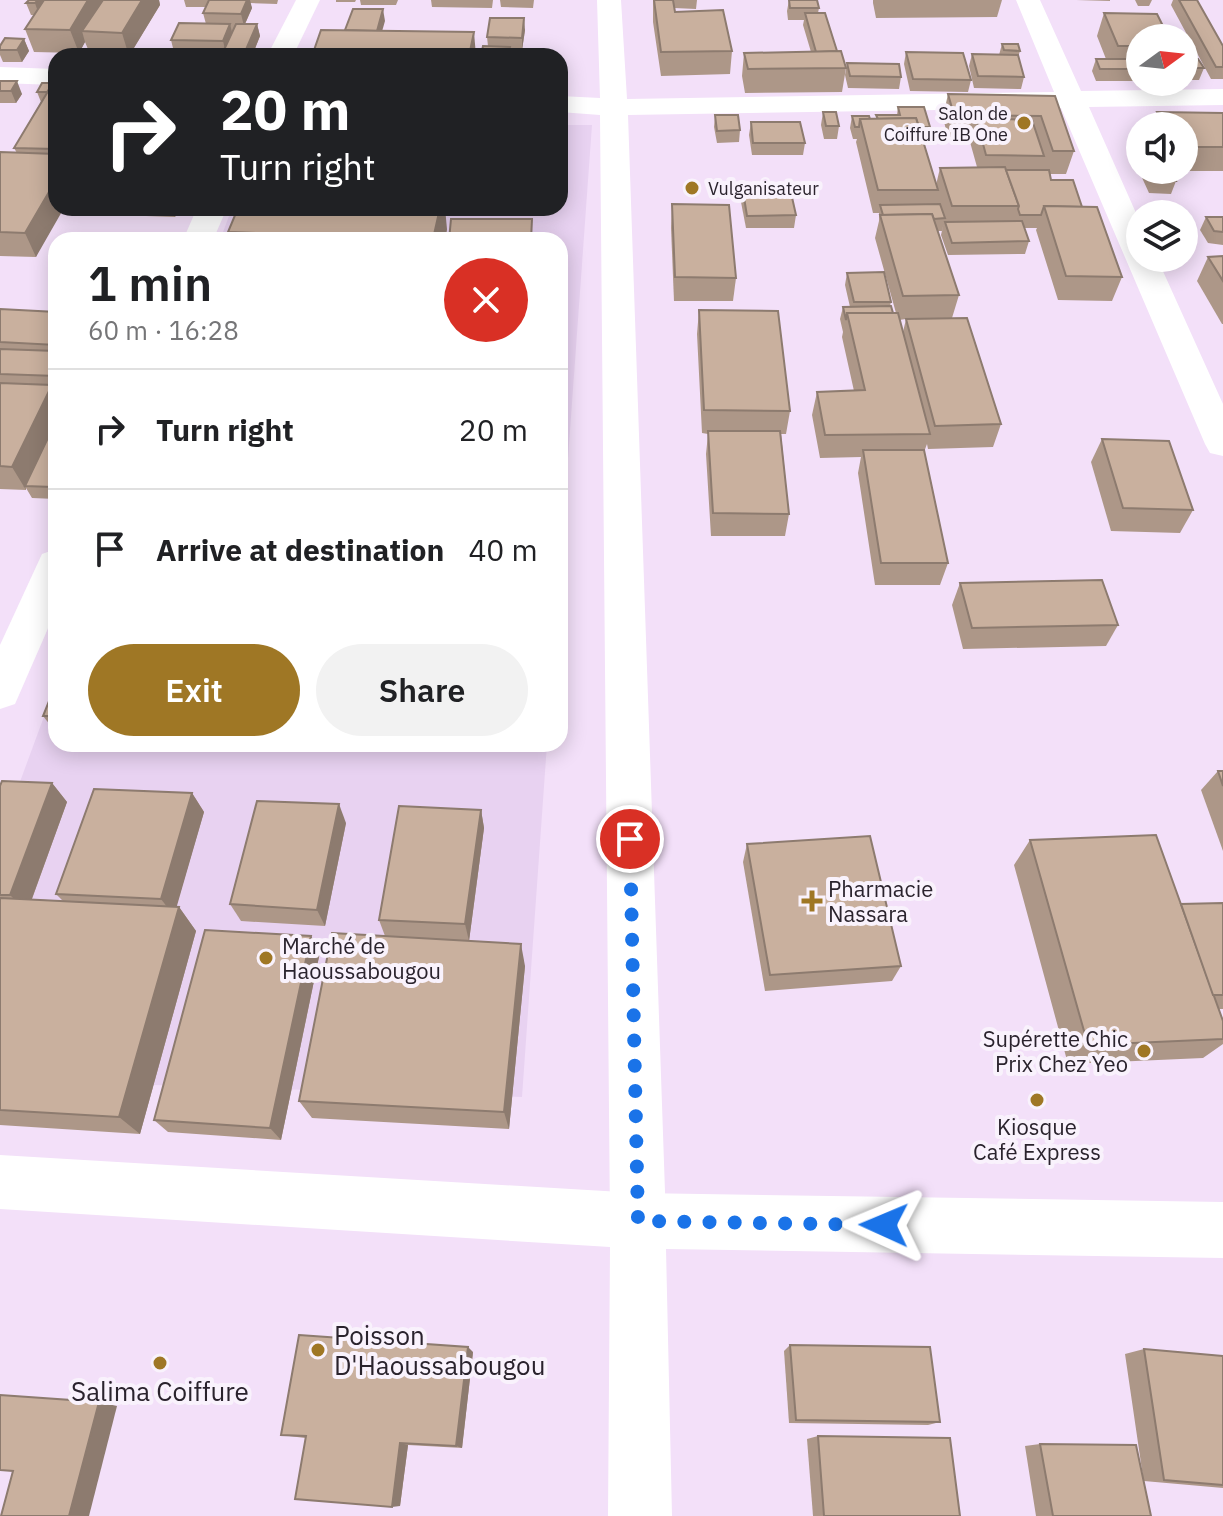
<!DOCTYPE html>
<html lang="en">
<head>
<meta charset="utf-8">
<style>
  :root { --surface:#fff; --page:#f2f2f2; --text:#202124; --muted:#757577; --line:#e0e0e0; --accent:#9f7725 }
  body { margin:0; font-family:"IBM Plex Sans",sans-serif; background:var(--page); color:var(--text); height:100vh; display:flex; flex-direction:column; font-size:30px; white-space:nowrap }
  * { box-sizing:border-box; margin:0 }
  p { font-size:26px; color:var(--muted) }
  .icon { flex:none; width:44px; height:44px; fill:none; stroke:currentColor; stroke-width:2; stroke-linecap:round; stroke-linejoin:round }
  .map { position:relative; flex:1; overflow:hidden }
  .drawer { position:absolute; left:48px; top:232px; width:520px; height:520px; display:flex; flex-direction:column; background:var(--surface); border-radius:24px; box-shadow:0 4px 20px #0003 }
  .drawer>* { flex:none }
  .banner { position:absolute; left:48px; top:48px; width:520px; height:168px; border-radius:24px; box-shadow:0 4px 20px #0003; background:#202124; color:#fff; overflow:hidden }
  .needle { width:52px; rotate:75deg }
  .tools { position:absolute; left:1126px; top:24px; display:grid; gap:16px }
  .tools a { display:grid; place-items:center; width:72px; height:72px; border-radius:50%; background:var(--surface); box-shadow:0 4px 20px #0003; font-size:40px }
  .pin { position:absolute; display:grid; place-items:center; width:68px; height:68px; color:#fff; margin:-34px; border:4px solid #fff; border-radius:50%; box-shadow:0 2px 8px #0007 }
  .me { position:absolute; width:88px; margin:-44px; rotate:271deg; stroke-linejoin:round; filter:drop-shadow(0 0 6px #0008) }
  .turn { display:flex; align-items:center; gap:28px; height:168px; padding:0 40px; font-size:36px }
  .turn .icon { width:104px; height:104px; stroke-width:2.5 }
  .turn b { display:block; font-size:56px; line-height:68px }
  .round { display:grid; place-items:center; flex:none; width:84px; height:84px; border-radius:42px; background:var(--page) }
  .overview { display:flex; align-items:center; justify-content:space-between; height:136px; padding:0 40px }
  h1 { font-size:48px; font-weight:600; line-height:60px }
  .primary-button { display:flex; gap:16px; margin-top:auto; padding:16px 40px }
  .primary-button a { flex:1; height:92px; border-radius:48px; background:var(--accent); color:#fff; font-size:32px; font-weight:600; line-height:92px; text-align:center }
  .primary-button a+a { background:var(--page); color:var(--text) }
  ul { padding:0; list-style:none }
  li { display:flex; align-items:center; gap:24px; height:120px; padding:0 40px; border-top:2px solid var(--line) }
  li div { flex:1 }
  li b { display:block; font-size:30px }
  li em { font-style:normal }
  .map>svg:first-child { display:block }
</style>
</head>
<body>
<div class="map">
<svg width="1223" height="1516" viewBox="0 0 1223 1516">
  <rect width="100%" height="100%" fill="#f3e0f9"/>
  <g fill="#e8d2f1">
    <polygon points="560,125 592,125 560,570 560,240 220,240 232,208 560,208"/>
    <polygon points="56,684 56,744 547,744 522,1097 0,1080 0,836"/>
  </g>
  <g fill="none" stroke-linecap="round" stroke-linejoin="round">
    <g fill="#fff" fill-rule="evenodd">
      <polygon points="296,0 320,0 293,56 267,56"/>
      <polygon points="597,0 621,0 627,99 1054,92 1016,0 1040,0 1081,91 1223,89 1223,105 1089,107 1140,222 1140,258 1157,258 1223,404 1223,456 1210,453 1205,444 1061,108 628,115 666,1221 658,1241 638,1249 618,1241 610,1221 600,115 560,112 560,96 600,98"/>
      <polygon points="0,67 56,69 56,85 0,83"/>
      <polygon points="197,208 227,208 213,240 183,240"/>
      <polygon points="56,549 56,610 15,704 0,709 0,645 42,554"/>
    </g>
    <polygon fill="#fff" fill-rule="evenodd" points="0,1155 638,1193 1223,1202 1223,1258 666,1249 672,1516 608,1516 610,1247 0,1209"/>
  </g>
  <g fill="#ad9788" fill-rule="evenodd">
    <polygon points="44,0 159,0 160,5 129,56 90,54 85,42 79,53 34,52 25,29 34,15 31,15 26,3"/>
    <polygon points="184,0 278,0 277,4 250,3 252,8 245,24 257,24 260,36 252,56 224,56 223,53 174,52 171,40 206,24 203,13 206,7 186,7"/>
    <polygon points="336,0 356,0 355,2 336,2"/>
    <polygon points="360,0 398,0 396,5 361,5"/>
    <polygon points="431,0 493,0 492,8 432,7"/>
    <polygon points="500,0 534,0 533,8 501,7"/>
    <polygon points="653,0 697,0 696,9 674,8 675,12 732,51 730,74 661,76 653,22"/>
    <polygon points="789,0 819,8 818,13 846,68 842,92 745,93 742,76 744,53 811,52 803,25 804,20 788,20 787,11"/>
    <polygon points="873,0 1002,0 997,17 876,18 873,3"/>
    <polygon points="1076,0 1110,0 1110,1"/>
    <polygon points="1135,0 1197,0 1223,46 1223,79 1211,79 1171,5 1173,0 1152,0 1149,6 1138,6"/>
    <polygon points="1104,13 1140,38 1140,81 1096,81 1092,71 1096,59 1106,59 1097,36"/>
    <polygon points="525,30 522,50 488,46 487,37"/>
    <polygon points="24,39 29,51 22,62 3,62 0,55 0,46"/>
    <polygon points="1002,44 1020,51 1018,57 1024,77 1021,89 974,88 969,66 972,54 999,55"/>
    <polygon points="906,52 971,80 968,92 910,91 904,64"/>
    <polygon points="1184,59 1204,68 1199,80 1184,80"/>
    <polygon points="847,63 901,77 899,89 848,88 845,75"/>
    <polygon points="0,81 22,94 16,103 0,103"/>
    <polygon points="56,83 56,208 36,257 0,256 0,152 17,153 14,148 41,102 37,92"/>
    <path d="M948 94 1055 96 1074 151 1066 174H1050L1051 180 1082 207 1122 277 1112 301 1058 300 1036 230 1037 228H1024L1029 241 1025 254 948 255 941 235 944 222 942 231H938L959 295 952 318 1001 424 993 447 928 449 927 444 924 452 948 563 940 585H875L858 473 861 457 820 458 812 415 817 392 854 391 842 337 843 332 840 319 843 307H850L845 285 847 273 891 302 890 306 893 313H896L875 238 879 221V213H873L856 142 857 139H853L850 128 852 116 876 119V115H897L898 107 930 127 927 139H923L936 185 940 168 977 167 970 142 971 139H948L943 117ZM906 319 903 332 899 320Z"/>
    <polygon points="823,112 839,126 837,139 824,139 821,125"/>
    <polygon points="1157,112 1223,113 1223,171 1183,171 1184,126 1152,126"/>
    <polygon points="715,115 740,130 739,142 717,143 714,127"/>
    <polygon points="751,122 805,143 803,155 752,155 749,135"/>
    <polygon points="1140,163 1140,170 1171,170 1176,181 1171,194 1149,193 1138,169"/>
    <polygon points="742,185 796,215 794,228 746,228 740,197"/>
    <polygon points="672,204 736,278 733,301 674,301 671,228"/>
    <polygon points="85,208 179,208 175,217 88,214"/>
    <polygon points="451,208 506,208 505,214 451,212"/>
    <polygon points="1206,217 1223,217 1223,245 1208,243 1200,230"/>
    <polygon points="447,229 445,240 225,240 230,238 228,232"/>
    <polygon points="1223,256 1223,324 1222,324 1197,281 1208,257"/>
    <polygon points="0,309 56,312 56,499 32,498 26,488 26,490 0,489"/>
    <polygon points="699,310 790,411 786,434 781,434 789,514 785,536 711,536 706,454 708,434 702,433 697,334"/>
    <polygon points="1102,439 1193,510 1180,533 1111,531 1091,462"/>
    <polygon points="960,583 1118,625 1106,646 963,649 952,605"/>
    <polygon points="56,684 56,727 51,726 43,716"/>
    <polygon points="216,744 326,744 324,750"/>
    <polygon points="1218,771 1223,771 1223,851 1201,790"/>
    <polygon points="52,783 67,802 32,899 63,901 56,894 192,793 204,812 176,907 179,907 196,931 140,1134 0,1125 0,786"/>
    <polygon points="481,810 484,828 469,941 525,966 509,1129 312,1118 299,1101 385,936 379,920"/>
    <polygon points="346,823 325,926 241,921 230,904"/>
    <polygon points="1030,840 1181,904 1223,903 1223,1009 1219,1009 1223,1021 1223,1044 1203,1058 1068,1064 1014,865"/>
    <polygon points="747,844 901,966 892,981 765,991 743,862"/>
    <polygon points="311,936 320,952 281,1140 168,1132 154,1120"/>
    <polygon points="790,1345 940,1422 928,1425 789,1423 784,1351"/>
    <polygon points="1144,1349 1223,1356 1223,1488 1144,1481 1151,1516 1036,1516 1025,1446 1040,1444 1143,1477 1125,1354"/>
    <polygon points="473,1352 462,1448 408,1445 400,1506 305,1438 281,1435"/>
    <polygon points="818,1436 960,1516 813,1516 807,1439"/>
  </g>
  <g fill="#8d7b6f">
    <polygon points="38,0 43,0 46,8 39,15 35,3"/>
    <polygon points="88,0 107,0 82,31 85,42 79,53 70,30"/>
    <polygon points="142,0 159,0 160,5 129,56 122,33"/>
    <polygon points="247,0 250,0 252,8 244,26 241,14"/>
    <polygon points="383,9 385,21 377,49 375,37"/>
    <polygon points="524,18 525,30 522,50 522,38"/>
    <polygon points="230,24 233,36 226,53 223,41"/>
    <polygon points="257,24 260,36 252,56 246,56 245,52"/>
    <polygon points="474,32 476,56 469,56"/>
    <polygon points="24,39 29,51 22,62 17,50"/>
    <polygon points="17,81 22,94 16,103 11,91"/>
    <polygon points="56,180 56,208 64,208 36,257 25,233"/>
    <polygon points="172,208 179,208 175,217"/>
    <polygon points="440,208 445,208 447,229 445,240 433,240"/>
    <polygon points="52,385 56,393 56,425 25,486 26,490 12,467"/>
    <polygon points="52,783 67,802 27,912 10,895"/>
    <polygon points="192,793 204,812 174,916 161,899"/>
    <polygon points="339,804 346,823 325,926 317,910"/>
    <polygon points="481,810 484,828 469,941 465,924"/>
    <polygon points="179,907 196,931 140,1134 119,1117"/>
    <polygon points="311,936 320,952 281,1140 270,1128"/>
    <polygon points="521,944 525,966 509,1129 504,1112"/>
    <polygon points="468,1347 473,1352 462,1448 456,1446"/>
    <polygon points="99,1402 117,1406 89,1516 69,1516"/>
    <polygon points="400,1443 408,1445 400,1506 392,1507"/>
  </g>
  <g fill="#c9b09e" stroke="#8d7b6f" stroke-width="2">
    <polygon points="29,0 38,0 35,3 26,3"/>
    <polygon points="44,0 88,0 70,30 25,29"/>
    <polygon points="103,0 142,0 122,33 82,31"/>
    <polygon points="209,0 247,0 241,14 203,13"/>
    <polygon points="654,0 673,0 675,12 723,10 732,51 661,52"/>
    <polygon points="789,0 817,0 819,8 790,8"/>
    <polygon points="1179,0 1197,0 1223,46 1223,67 1216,67"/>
    <polygon points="353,9 383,9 377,31 345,30"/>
    <polygon points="805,13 825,13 837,51 816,52"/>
    <polygon points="1104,13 1157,14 1169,38 1140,38 1140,46 1118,46"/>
    <polygon points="490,18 524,18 522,38 487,37"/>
    <polygon points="179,23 230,24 223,41 171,40"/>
    <polygon points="236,24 257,24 245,52 223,52"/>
    <polygon points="321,30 474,32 469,56 312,56"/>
    <polygon points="5,38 24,39 17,50 0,50 0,46"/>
    <polygon points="1002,44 1018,44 1020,51 1004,50"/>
    <polygon points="483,46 510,47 508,56 481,56"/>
    <polygon points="841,51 846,68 748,69 744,53"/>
    <polygon points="906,52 963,53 971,80 913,79"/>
    <polygon points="972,54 1018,55 1024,77 978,76"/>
    <polygon points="1096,59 1140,59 1140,69 1100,69"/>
    <polygon points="1184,59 1198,59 1204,68 1184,68"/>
    <polygon points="847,63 899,64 901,77 850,76"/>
    <polygon points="0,81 17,81 11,91 0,91"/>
    <polygon points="42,83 56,83 56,88 50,88 47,92 37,92"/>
    <polygon points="50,88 56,88 56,149 14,148"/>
    <polygon points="948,94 1055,96 1074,151 1053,151 1041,116 954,115"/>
    <polygon points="898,107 924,107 930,127 919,127 916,118 878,119 876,115 900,115"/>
    <polygon points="823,112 836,112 839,126 826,126"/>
    <polygon points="1157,112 1223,113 1223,147 1193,147 1186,133 1184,133 1184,126 1164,126"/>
    <polygon points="715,115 738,115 740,130 717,131"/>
    <polygon points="852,116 869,116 870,119 860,119 859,127 855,127"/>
    <polygon points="916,118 938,190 878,190 860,119"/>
    <polygon points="976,118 1032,120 1044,156 986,155"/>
    <polygon points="751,122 800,122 805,143 753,143"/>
    <polygon points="0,152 56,154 56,180 25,233 0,232"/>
    <polygon points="1005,167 1019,206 952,206 940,168"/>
    <polygon points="1006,170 1049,170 1051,180 1073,180 1082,207 1044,206 1041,215 1020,215 1018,209 1019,206"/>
    <polygon points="1149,170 1171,170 1176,181 1154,181"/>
    <polygon points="789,184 796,215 747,216 742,185"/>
    <polygon points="672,204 729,205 736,278 675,277"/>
    <polygon points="940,204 945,218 934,219 932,214 883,215 880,205"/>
    <polygon points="1044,206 1097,207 1122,277 1066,276"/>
    <polygon points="238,208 440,208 433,239 228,232"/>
    <polygon points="932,214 959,295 903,296 880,215"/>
    <polygon points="1206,217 1223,217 1223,232 1214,231"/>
    <polygon points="451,219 532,219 531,240 449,240"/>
    <polygon points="1022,221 1029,241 952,243 945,222"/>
    <polygon points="226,238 276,240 225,240"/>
    <polygon points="1223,256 1223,281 1208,257"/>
    <polygon points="884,272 891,302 854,302 847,273"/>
    <polygon points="891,306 893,313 847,313 846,320 843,307"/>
    <polygon points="0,309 56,312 56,345 0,342"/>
    <polygon points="699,310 778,311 790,411 704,410"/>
    <polygon points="847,313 898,313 930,434 825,435 817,392 865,390"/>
    <polygon points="967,318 1001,424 935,426 906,319"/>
    <polygon points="0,349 56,351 56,376 0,374"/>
    <polygon points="0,383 52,385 12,467 0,466"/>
    <polygon points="56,421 56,480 53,487 25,486"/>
    <polygon points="708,431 780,431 789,514 713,513"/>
    <polygon points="1102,439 1169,441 1193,510 1123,508"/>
    <polygon points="863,450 924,450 948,563 881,563"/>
    <polygon points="1102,580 1118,625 972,628 960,583"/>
    <polygon points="56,684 56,716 43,716"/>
    <polygon points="1218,771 1223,771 1223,786"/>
    <polygon points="2,781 52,783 10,895 0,895 0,786"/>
    <polygon points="94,789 192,793 161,899 56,894"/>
    <polygon points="257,801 339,804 317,910 230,904"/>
    <polygon points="399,806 481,810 465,924 379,920"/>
    <polygon points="1156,835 1223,1021 1223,1039 1088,1045 1030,840"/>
    <polygon points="870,836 901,966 770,975 747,844"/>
    <polygon points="0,898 179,907 119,1117 0,1110"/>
    <polygon points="1223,903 1223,995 1213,995 1181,904"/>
    <polygon points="205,930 311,936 270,1128 154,1120"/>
    <polygon points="332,933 521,944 504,1112 299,1101"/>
    <polygon points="299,1335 468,1347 456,1446 400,1443 392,1507 295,1499 306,1436 281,1435"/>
    <polygon points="790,1345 930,1347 940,1422 796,1420"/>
    <polygon points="1144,1349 1223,1356 1223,1485 1164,1480"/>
    <polygon points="0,1395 99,1402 69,1516 1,1516 13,1471 0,1470"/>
    <polygon points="818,1436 950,1438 960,1516 824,1516"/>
    <polygon points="1040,1444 1136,1445 1151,1516 1053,1516"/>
  </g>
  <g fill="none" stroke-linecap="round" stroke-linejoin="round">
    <polyline stroke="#1a73e8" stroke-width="14" stroke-dasharray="0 25.2" points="630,839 638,1221 884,1225"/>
  </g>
  <g fill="#9f7725" stroke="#f9f2fc" stroke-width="3">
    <circle cx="1024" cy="123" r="8"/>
    <circle cx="692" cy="188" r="8"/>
    <path d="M808 889h8v8h8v8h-8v8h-8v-8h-8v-8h8z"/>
    <circle cx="266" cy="958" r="8"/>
    <circle cx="1144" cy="1051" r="8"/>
    <circle cx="1037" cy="1100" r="8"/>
    <circle cx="318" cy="1350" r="8"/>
    <circle cx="160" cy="1363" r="8"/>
  </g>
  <g text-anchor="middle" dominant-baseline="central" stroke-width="8" stroke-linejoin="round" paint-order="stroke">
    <g font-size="18" fill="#2a232d" stroke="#f9f2fc" text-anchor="end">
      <text x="1008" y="113">Salon de<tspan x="1008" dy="21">Coiffure IB One</tspan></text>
      <text x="708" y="188" text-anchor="start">Vulganisateur</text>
    </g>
    <g font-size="22" fill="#2a232d" stroke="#f9f2fc" text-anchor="start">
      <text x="828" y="888">Pharmacie<tspan x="828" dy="25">Nassara</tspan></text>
      <text x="282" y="945">Marché de<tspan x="282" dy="25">Haoussabougou</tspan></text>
      <text x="1128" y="1038" text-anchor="end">Supérette Chic<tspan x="1128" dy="25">Prix Chez Yeo</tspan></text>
      <text x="1037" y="1126" text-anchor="middle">Kiosque<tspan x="1037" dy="25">Café Express</tspan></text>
    </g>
    <g font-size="26" fill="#2a232d" stroke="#f9f2fc" text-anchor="start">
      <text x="334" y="1335">Poisson<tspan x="334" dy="30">D'Haoussabougou</tspan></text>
      <text x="160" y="1391" text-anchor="middle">Salima Coiffure</text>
    </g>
  </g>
</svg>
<div class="tools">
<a><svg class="needle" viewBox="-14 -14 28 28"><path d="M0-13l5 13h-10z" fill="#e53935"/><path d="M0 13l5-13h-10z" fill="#757577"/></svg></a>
<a><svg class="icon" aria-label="sound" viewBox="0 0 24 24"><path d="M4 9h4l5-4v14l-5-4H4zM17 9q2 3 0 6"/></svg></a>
<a><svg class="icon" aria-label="layers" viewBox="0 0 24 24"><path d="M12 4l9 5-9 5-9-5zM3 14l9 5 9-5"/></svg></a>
</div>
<div class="pin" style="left:630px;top:839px;background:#d93025"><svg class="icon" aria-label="arrive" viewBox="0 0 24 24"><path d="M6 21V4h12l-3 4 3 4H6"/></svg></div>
<svg class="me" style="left:884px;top:1225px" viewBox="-20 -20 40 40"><path d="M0-17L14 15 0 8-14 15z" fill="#1a73e8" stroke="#fff" stroke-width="4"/></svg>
<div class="banner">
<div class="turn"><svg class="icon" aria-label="right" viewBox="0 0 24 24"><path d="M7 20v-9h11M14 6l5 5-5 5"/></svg><div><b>20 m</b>Turn right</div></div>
</div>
<section class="drawer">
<div class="overview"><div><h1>1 min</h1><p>60 m · 16:28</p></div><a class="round" style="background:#d93025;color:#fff"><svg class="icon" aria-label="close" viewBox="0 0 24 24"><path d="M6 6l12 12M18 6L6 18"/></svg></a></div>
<ul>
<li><svg class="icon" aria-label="right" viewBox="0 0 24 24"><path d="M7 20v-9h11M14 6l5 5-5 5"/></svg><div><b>Turn right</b></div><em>20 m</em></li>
<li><svg class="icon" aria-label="arrive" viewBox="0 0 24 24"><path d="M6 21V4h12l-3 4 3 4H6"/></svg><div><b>Arrive at destination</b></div><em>40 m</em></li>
</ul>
<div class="primary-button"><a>Exit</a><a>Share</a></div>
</section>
</div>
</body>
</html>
